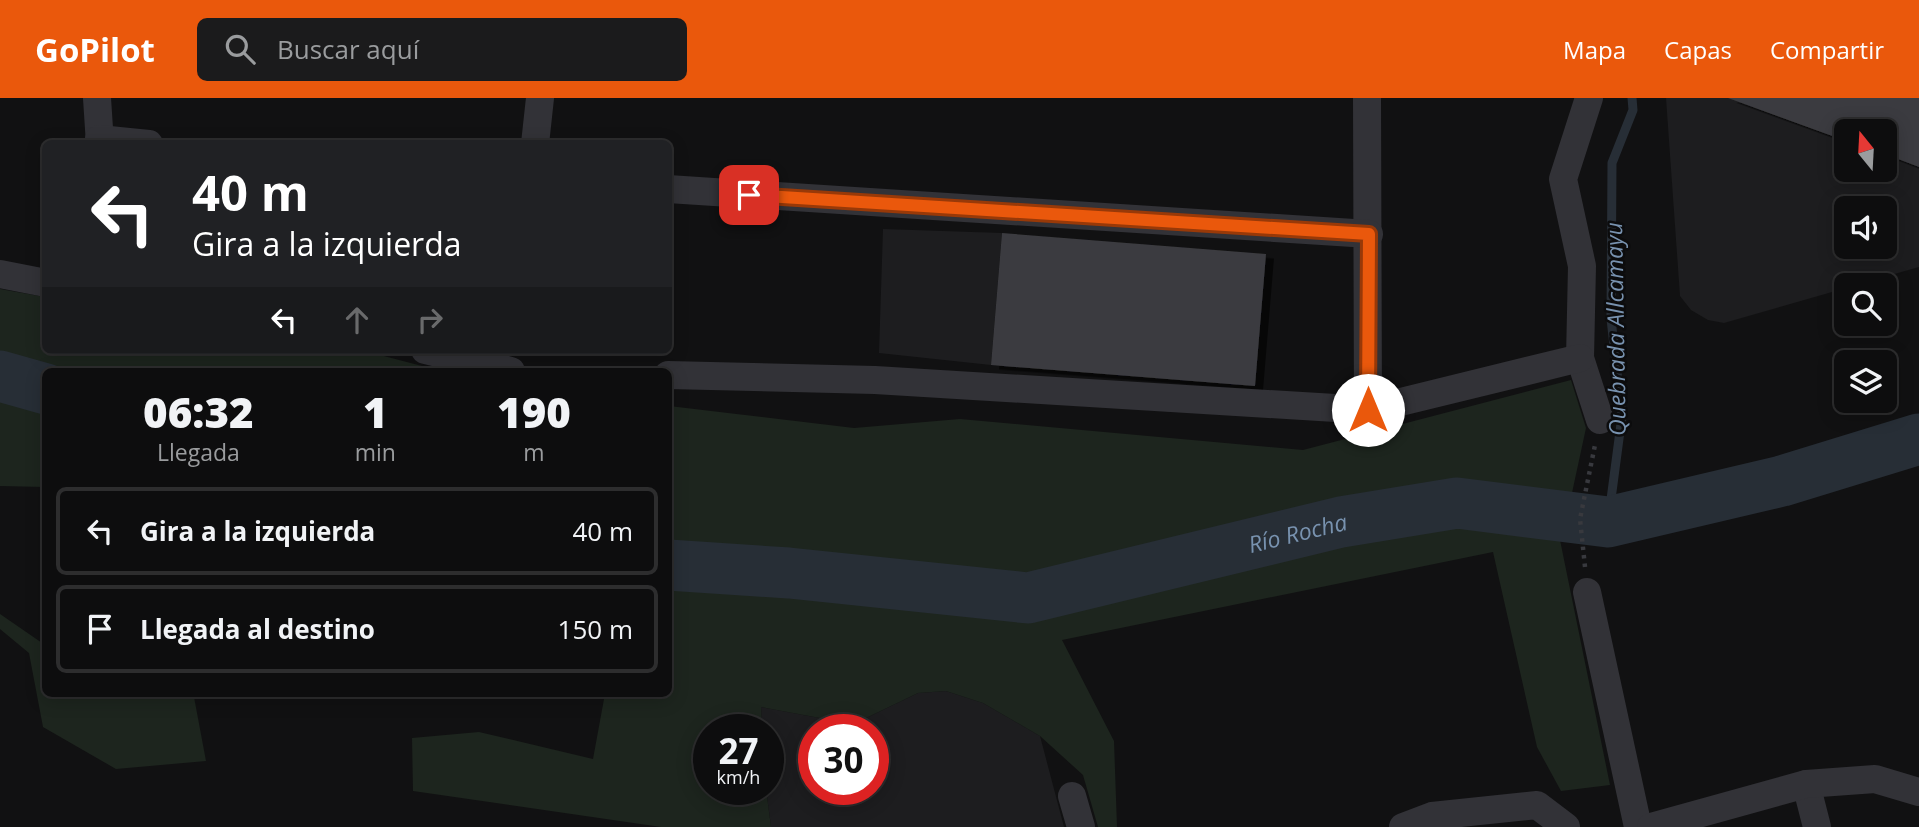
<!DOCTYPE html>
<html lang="es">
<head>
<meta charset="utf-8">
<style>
  :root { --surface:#0d0d0e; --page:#1b1b1c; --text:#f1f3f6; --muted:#9a9c9e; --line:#2d2d2e; --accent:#ea580c }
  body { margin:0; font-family:"Open Sans",sans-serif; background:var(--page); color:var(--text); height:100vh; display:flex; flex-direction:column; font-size:26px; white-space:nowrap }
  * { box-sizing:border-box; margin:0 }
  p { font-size:23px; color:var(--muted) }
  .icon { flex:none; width:38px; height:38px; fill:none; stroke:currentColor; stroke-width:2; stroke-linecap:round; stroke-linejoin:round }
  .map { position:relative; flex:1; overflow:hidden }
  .details { position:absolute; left:42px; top:270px; width:630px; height:329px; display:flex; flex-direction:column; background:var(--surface); border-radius:10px; box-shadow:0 4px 18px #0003,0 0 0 2px var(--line) }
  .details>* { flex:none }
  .top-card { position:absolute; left:42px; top:42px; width:630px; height:214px; border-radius:10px; box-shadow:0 4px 18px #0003,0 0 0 2px var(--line); background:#202124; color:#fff; overflow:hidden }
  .needle { width:46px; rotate:342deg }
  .controls { position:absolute; left:1834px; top:21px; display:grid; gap:14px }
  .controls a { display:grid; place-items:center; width:63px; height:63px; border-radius:10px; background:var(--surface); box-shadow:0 4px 18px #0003,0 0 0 2px var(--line); font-size:35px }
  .speed { position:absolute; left:693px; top:616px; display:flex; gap:14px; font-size:35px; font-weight:700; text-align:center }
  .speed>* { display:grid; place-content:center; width:91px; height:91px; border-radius:50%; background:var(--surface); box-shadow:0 4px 18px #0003,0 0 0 2px var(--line); line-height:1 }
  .speed small { font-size:18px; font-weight:400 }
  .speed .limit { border:10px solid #d22; background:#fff; color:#111 }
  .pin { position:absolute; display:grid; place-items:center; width:60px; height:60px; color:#fff; margin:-30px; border-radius:14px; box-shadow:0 4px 10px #0006 }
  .me { position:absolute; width:77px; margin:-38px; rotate:0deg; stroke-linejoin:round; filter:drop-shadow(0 0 5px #0008) }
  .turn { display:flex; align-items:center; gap:24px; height:147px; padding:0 35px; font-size:32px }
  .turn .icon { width:91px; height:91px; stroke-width:2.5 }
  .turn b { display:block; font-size:49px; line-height:60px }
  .lanes { display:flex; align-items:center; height:66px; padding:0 35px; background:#0003; justify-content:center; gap:35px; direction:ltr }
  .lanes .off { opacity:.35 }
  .eta { display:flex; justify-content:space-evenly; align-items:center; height:119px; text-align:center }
  .eta b { font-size:42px; font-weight:800; line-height:49px }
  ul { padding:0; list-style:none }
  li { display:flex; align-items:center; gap:21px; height:88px; margin:0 14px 10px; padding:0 21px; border:4px solid var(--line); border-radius:10px }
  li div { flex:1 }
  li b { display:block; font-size:26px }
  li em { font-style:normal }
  header { display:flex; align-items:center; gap:42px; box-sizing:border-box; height:98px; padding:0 35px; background:var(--accent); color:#fff }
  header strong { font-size:33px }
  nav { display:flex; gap:38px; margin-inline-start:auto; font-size:24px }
  .search { width:490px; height:63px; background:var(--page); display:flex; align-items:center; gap:18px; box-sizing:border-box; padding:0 24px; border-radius:10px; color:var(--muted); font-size:26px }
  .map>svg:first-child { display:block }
</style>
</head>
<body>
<header>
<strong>GoPilot</strong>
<div class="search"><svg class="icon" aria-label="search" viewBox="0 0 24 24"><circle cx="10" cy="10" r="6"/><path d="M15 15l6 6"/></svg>Buscar aquí</div>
<nav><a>Mapa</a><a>Capas</a><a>Compartir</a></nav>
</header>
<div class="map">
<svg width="1919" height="729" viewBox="0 0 1919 729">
  <defs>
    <filter id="shadow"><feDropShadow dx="8" dy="4.5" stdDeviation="0" flood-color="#0009"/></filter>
  </defs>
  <rect width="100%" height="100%" fill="#111112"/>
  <g fill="#1d1d1f" fill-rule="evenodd">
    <path d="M1666 0H1919V169L1856 187H1846V190L1724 225 1708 222 1691 212 1680 198ZM1846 33H1885V72H1846ZM1846 110H1885V149H1846Z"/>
    <polygon points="883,131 1002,135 991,267 879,255"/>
    <path d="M946 593 983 605 1040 638 1064 729H771L766 691H768V632H762L761 609 836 623 866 620 918 595ZM814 632H873V691H814Z"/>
  </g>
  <g fill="#1d251e">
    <polygon points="0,191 45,199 46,252 361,252 441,273 46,273 45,276 0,262"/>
    <polygon points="1571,282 1586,330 1570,404 1446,392 1311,420 1020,487 669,455 669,308 854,330 960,321 1303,352"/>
    <polygon points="0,301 45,314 45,389 0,388"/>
    <polygon points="1461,424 1560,442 1610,687 1561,693 1537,649 1493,454 1062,542 1114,643 1117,729 1098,729 1083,677 1040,638 983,605 946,593 918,595 866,620 836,623 761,609 762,632 709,632 709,691 766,691 771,729 661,729 413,693 412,640 479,634 593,661 604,601 597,595 668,595 669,485 776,493 1034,517 1394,431"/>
    <polygon points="0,516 45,547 46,595 183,595 194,599 206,663 116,671 43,629 29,555 0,531"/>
  </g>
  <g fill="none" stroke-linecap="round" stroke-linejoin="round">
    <polyline stroke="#272e36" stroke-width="9" points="1608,424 1622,318 1611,221 1612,65 1633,12 1632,0"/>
    <g stroke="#272e36" stroke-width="51">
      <polyline points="0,278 46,291"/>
      <path id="s1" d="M668 467 789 475 1028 500 1341 424 1457 405 1608 424 1782 383 1919 341"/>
    </g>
  </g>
  <g fill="#3b3b3f" filter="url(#shadow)">
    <polygon points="1728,0 1919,0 1919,69 1885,56 1885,33 1846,33 1846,43"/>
    <polygon points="1002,135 1266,156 1255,288 991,267"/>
  </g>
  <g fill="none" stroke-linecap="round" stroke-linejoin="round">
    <polyline stroke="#38393e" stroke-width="4.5" stroke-dasharray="3.5 5" stroke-linecap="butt" points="1585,469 1580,421 1595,347"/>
    <g stroke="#323237" stroke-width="28">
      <polyline points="97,0 100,46"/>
      <polyline points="1367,0 1368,312"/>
      <polyline points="1589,0 1563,81 1582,168 1580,260 1600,322"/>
      <polyline points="99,41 149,46"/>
      <polyline points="535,46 540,0"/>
      <polyline points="668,91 1369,136"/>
      <polyline points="0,176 46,185"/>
      <polyline points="425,252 511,273"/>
      <polyline points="668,277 875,282 1368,312 1580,260"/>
      <polyline points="1587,494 1638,729"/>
      <polyline points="1806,686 1817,729"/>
      <polyline points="1072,698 1081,729"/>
      <polyline points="1403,729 1432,718 1537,707 1566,729"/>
      <polyline points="1651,729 1806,686 1875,681 1919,694"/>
    </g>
  </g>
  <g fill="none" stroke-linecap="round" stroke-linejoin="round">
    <defs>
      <polyline id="route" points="749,97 1369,136 1368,312"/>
    </defs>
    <use href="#route" stroke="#983908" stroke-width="18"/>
    <use href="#route" stroke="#ea580c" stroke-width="12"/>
  </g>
  <g text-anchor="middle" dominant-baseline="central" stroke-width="5" stroke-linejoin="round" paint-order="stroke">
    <g font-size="23" font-style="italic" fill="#7892af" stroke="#0c0c0d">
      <text transform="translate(1615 231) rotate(-91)">Quebrada Allcamayu</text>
      <text stroke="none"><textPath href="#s1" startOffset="639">Río Rocha</textPath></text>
    </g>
  </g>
</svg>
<div class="controls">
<a><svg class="needle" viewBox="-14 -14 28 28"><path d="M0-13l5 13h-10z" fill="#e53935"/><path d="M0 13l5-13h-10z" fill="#9a9c9e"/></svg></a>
<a><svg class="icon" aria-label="sound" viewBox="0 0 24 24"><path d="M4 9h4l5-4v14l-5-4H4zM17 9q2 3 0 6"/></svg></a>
<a><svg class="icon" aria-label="search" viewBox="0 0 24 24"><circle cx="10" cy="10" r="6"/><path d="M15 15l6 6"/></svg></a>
<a><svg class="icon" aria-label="layers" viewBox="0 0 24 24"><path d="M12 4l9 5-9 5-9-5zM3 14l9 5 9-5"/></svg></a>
</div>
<div class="speed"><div>27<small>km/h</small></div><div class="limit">30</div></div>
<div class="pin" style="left:749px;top:97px;background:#d93025"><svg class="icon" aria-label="arrive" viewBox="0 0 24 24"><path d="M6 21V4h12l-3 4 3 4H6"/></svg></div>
<svg class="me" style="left:1368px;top:312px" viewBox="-20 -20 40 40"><circle r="19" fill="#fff"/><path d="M0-13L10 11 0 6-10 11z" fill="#ea580c"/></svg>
<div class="top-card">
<div class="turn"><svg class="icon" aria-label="left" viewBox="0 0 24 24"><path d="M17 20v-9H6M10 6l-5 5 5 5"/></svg><div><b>40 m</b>Gira a la izquierda</div></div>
<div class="lanes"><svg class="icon" aria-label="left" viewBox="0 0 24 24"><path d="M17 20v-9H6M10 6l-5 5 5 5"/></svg><svg class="icon off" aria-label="ahead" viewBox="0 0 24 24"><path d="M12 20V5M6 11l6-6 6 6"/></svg><svg class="icon off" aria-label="right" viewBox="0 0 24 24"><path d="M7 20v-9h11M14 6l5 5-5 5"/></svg></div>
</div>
<section class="details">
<div class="eta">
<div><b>06:32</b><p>Llegada</p></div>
<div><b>1</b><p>min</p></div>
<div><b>190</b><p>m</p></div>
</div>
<ul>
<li><svg class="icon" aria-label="left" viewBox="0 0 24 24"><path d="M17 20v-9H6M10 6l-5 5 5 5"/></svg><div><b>Gira a la izquierda</b></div><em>40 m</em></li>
<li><svg class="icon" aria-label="arrive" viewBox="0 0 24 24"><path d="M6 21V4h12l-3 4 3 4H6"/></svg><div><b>Llegada al destino</b></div><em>150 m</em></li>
</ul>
</section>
</div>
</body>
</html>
